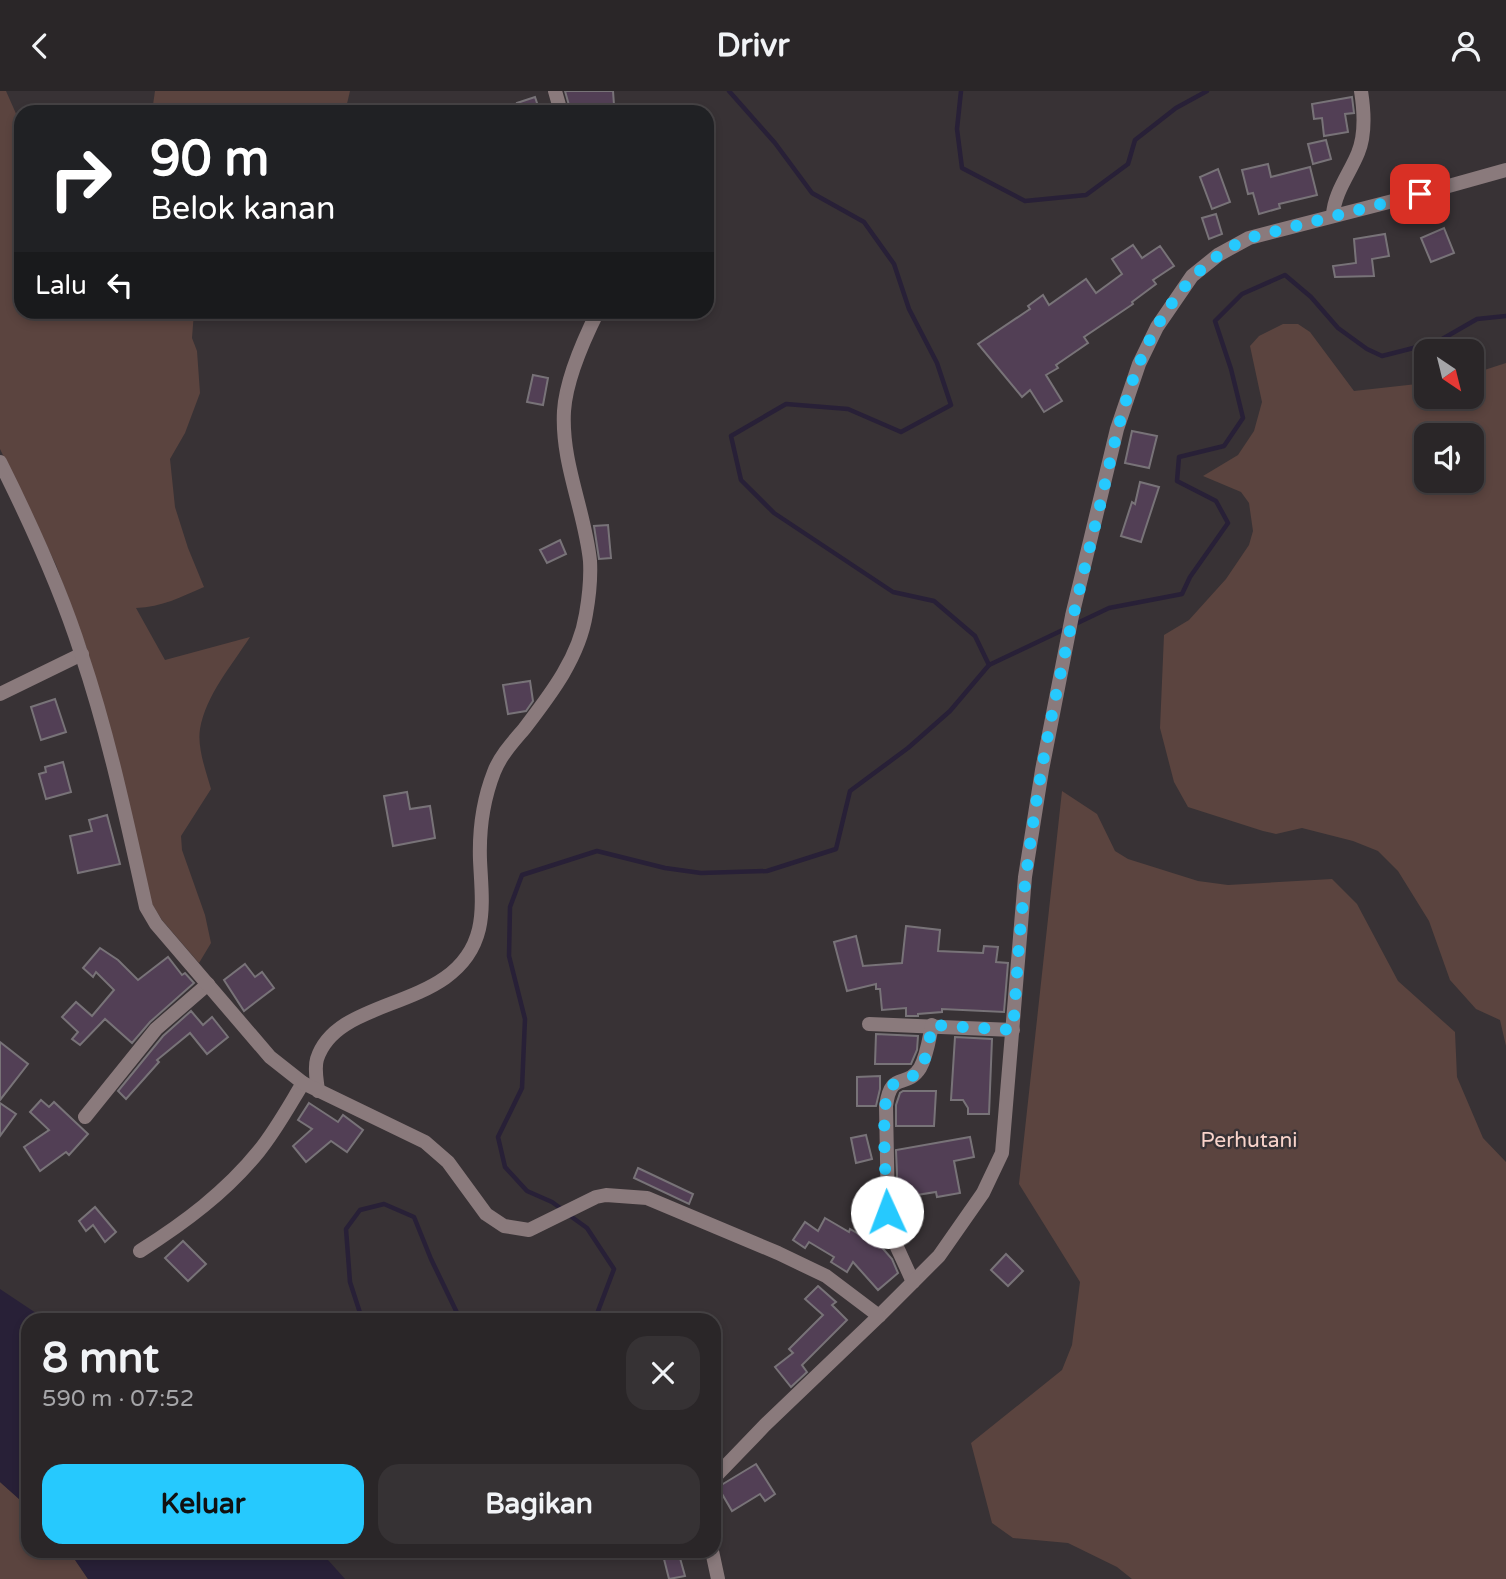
<!DOCTYPE html>
<html lang="id">
<head>
<meta charset="utf-8">
<style>
  :root { --surface:#2a2628; --page:#363234; --text:#f1f3f6; --muted:#a5a5a8; --line:#464345; --accent:#26c9fe }
  body { margin:0; font-family:"Varela Round",sans-serif; background:var(--page); color:var(--text); height:100vh; display:flex; flex-direction:column; font-size:26px; white-space:nowrap }
  * { box-sizing:border-box; margin:0 }
  p { font-size:23px; color:var(--muted) }
  .icon { flex:none; width:38px; height:38px; fill:none; stroke:currentColor; stroke-width:2; stroke-linecap:round; stroke-linejoin:round }
  .map { position:relative; flex:1; overflow:hidden }
  .details { position:absolute; left:21px; top:1222px; width:700px; height:245px; display:flex; flex-direction:column; background:var(--surface); border-radius:21px; box-shadow:0 4px 10px #0003,0 0 0 2px var(--line) }
  .details>* { flex:none }
  .hud { position:absolute; left:14px; top:14px; width:700px; height:214px; border-radius:21px; box-shadow:0 4px 10px #0003,0 0 0 2px var(--line); background:#202124; color:#fff; overflow:hidden }
  .needle { width:46px; rotate:145deg }
  .controls { position:absolute; left:1414px; top:248px; display:grid; gap:14px }
  .controls a { display:grid; place-items:center; width:70px; height:70px; border-radius:14px; background:var(--surface); box-shadow:0 4px 10px #0003,0 0 0 2px var(--line); font-size:35px }
  .pin { position:absolute; display:grid; place-items:center; width:60px; height:60px; color:#fff; margin:-30px; border-radius:14px; box-shadow:0 4px 10px #0006 }
  .me { position:absolute; width:77px; margin:-38px; rotate:358deg; stroke-linejoin:round; filter:drop-shadow(0 0 5px #0008) }
  .turn { display:flex; align-items:center; gap:24px; height:147px; padding:0 21px; font-size:32px }
  .turn .icon { width:91px; height:91px; stroke-width:2.5 }
  .turn b { display:block; font-size:49px; line-height:60px }
  .then { display:flex; align-items:center; height:66px; padding:0 21px; background:#0003; gap:14px; font-size:26px }
  .round { display:grid; place-items:center; flex:none; width:74px; height:74px; border-radius:21px; background:var(--page) }
  .overview { display:flex; align-items:center; justify-content:space-between; height:119px; padding:0 21px }
  h1 { font-size:42px; font-weight:800; line-height:52px }
  .cta { display:flex; gap:14px; margin-top:auto; padding:14px 21px }
  .cta a { flex:1; height:80px; border-radius:21px; background:var(--accent); color:#111; font-size:28px; font-weight:800; line-height:80px; text-align:center }
  .cta a+a { background:var(--page); color:var(--text) }
  header { display:flex; justify-content:space-between; align-items:center; height:91px; padding:0 21px; background:var(--surface); font-size:32px; font-weight:800 }
  .map>svg:first-child { display:block }
</style>
</head>
<body>
<header><svg class="icon" aria-label="back" viewBox="0 0 24 24"><path d="M15 5l-7 7 7 7"/></svg>Drivr<svg class="icon" aria-label="person" viewBox="0 0 24 24"><circle cx="12" cy="8" r="4"/><path d="M4 21q1-7 8-7t8 7"/></svg></header>
<div class="map">
<svg width="1506" height="1488" viewBox="0 0 1506 1488">
  <rect width="100%" height="100%" fill="#383235"/>
  <g fill="#5b443f" fill-rule="evenodd">
    <path d="M0 0H6L21 34V220L194 221 192 247 197 260 200 302 185 342 170 368 175 416 188 457 204 496C181 506 162 516 136 517L165 569 250 546C232 574 206 604 200 638 197 657 206 680 211 698L181 745 182 759 205 824 211 852 199 872 162 829 152 813 88 561 56 474 0 358Z"/>
    <polygon points="155,0 350,0 345,21 152,21"/>
    <path d="M1283 233H1298L1310 241 1354 300 1426 292V306H1472V283L1506 272V955L1500 929 1476 918 1450 889 1429 830 1398 780 1378 760 1353 750 1302 737 1276 743 1263 740 1188 716 1174 691 1160 637 1164 544 1189 529 1226 488 1249 454 1253 440 1249 412 1241 401 1203 385 1238 364 1254 340 1262 311 1250 255 1259 245ZM1426 345H1472V390H1426Z"/>
    <polygon points="1062,700 1097,723 1115,760 1128,768 1198,790 1228,794 1332,788 1357,813 1398,890 1455,941 1457,986 1483,1047 1506,1071 1506,1488 1132,1488 1117,1476 1068,1452 1013,1447 992,1432 971,1352 1062,1279 1072,1254 1080,1191 1019,1093"/>
    <polygon points="0,1391 28,1416 28,1460 69,1460 88,1488 0,1488"/>
  </g>
  <g fill="#282037">
    <polygon points="0,1198 45,1228 28,1228 28,1416 0,1391"/>
    <polygon points="69,1460 320,1460 345,1488 88,1488"/>
  </g>
  <g fill="none" stroke-linecap="round" stroke-linejoin="round">
    <g stroke="#282037" stroke-width="4.5">
      <polyline points="729,0 775,52 812,102 864,131 894,173 909,218 937,272 951,314 901,341 848,318 786,313 731,345 741,389 774,422 893,501 934,510 975,545 989,574"/>
      <polyline points="961,0 957,38 962,77 1025,110 1086,104 1128,73 1135,49 1176,17 1207,0"/>
      <polyline points="563,1119 552,1111 527,1100 505,1076 498,1046 522,997 525,928 509,865 510,816 522,784 597,760 665,777 701,782 767,780 836,758 850,700 908,657 950,620 989,574 1109,517 1182,503 1190,486 1228,432 1216,410 1177,390 1179,366 1224,355 1243,327 1231,278 1215,230 1242,203 1285,184 1311,206 1338,237 1367,258 1382,265 1437,251 1477,228 1506,225"/>
      <polyline points="569,1124 587,1137 614,1178 595,1228"/>
      <polyline points="362,1228 350,1191 346,1138 360,1119 384,1113 414,1126 431,1168 460,1228"/>
    </g>
  </g>
  <g fill="#523f55" stroke="#787378" stroke-width="2">
    <polygon points="565,0 613,0 614,14 570,18"/>
    <polygon points="535,6 540,21 520,21 517,12"/>
    <polygon points="1352,6 1354,22 1345,23 1348,41 1324,45 1322,27 1314,28 1312,13"/>
    <polygon points="1326,49 1331,68 1313,73 1308,53"/>
    <polygon points="1268,73 1271,86 1310,76 1317,104 1279,113 1280,117 1259,123 1253,102 1248,103 1242,79"/>
    <polygon points="1218,78 1230,111 1212,118 1200,86"/>
    <polygon points="1216,123 1222,143 1209,148 1202,127"/>
    <polygon points="1444,137 1454,162 1431,171 1421,147"/>
    <polygon points="1385,143 1389,165 1372,168 1374,185 1335,186 1333,175 1356,172 1354,148"/>
    <polygon points="1133,154 1142,167 1160,155 1174,175 1153,189 1156,193 1132,211 1133,213 1084,246 1088,252 1056,274 1058,277 1046,284 1062,310 1044,321 1030,299 1022,306 978,253 1030,218 1028,215 1043,204 1049,214 1086,188 1096,202 1122,183 1112,168"/>
    <polygon points="533,284 548,287 543,314 527,311"/>
    <polygon points="1132,340 1157,345 1149,377 1125,372"/>
    <polygon points="1140,391 1159,396 1141,451 1121,445 1132,411 1135,413"/>
    <polygon points="608,434 611,467 599,468 594,435"/>
    <polygon points="560,449 566,463 547,472 540,459"/>
    <polygon points="530,590 533,610 526,620 508,623 503,594"/>
    <polygon points="55,608 66,641 41,649 31,616"/>
    <polygon points="63,671 71,701 46,708 39,683 46,681 45,676"/>
    <polygon points="407,701 410,718 430,715 435,747 393,755 384,705"/>
    <polygon points="107,724 120,773 78,782 70,745 92,740 89,729"/>
    <polygon points="906,835 940,839 938,860 983,862 984,855 998,856 996,871 1008,872 1004,921 942,918 942,921 918,923 918,925 906,925 906,917 882,919 880,898 876,898 876,893 847,900 834,851 856,845 863,875 902,872"/>
    <polygon points="100,857 118,869 138,889 168,866 182,884 185,882 194,892 150,931 132,952 105,928 80,954 72,948 78,941 62,926 76,911 92,925 114,899 96,881 93,886 83,877"/>
    <polygon points="245,873 255,886 262,881 274,897 244,920 224,889"/>
    <polygon points="191,920 203,934 212,926 228,946 207,963 190,942 157,969 159,971 126,1008 118,1000 163,945"/>
    <polygon points="876,943 918,945 917,959 911,973 875,973"/>
    <polygon points="955,946 992,948 989,1023 968,1023 968,1017 963,1009 951,1009"/>
    <polygon points="0,951 28,973 0,1009"/>
    <polygon points="880,985 880,998 876,1015 857,1015 857,986"/>
    <polygon points="903,1000 936,1000 934,1035 896,1035 896,1014 900,1002"/>
    <polygon points="41,1009 49,1016 54,1011 88,1043 69,1064 66,1061 40,1080 24,1056 49,1039 30,1021"/>
    <polygon points="0,1012 16,1023 0,1045"/>
    <polygon points="309,1012 338,1031 343,1024 363,1039 347,1061 331,1050 306,1071 293,1055 312,1038 298,1029"/>
    <polygon points="866,1044 872,1068 856,1072 851,1047"/>
    <polygon points="970,1046 974,1066 954,1070 960,1102 937,1106 936,1101 898,1107 896,1059"/>
    <polygon points="638,1077 693,1103 689,1113 634,1087"/>
    <polygon points="95,1116 116,1141 105,1151 93,1134 86,1140 79,1130"/>
    <polygon points="825,1127 849,1141 850,1138 876,1153 878,1152 892,1168 898,1182 878,1199 853,1171 847,1181 831,1171 834,1166 809,1151 805,1157 793,1149 805,1131 818,1140"/>
    <polygon points="183,1150 206,1173 188,1190 165,1167"/>
    <polygon points="1006,1163 1023,1180 1008,1195 991,1179"/>
    <polygon points="818,1195 836,1211 832,1214 847,1229 802,1274 807,1281 791,1296 775,1276 793,1262 789,1258 823,1224 805,1208"/>
    <polygon points="756,1373 775,1403 765,1410 760,1403 732,1420 718,1396"/>
    <polygon points="662,1460 678,1460 685,1485 669,1488"/>
  </g>
  <g fill="none" stroke-linecap="round" stroke-linejoin="round">
    <g stroke="#8a7a7c" stroke-width="14">
      <polyline points="555,0 561,21"/>
      <path d="M1333 124C1334 102 1350 82 1358 62 1366 43 1364 19 1361 0"/>
      <polyline points="0,603 82,563"/>
      <polyline points="869,933 1013,939"/>
      <path d="M318 1000C317 990 314 978 317 968 338 902 459 922 479 838 484 816 481 792 480 769 479 740 483 709 494 681 500 665 513 651 524 638 550 604 579 567 586 523 589 506 591 488 590 470 585 420 561 372 564 320 566 289 584 248 598 220"/>
      <polyline points="85,1026 156,938 208,893"/>
      <path d="M140 1160C184 1132 226 1101 259 1060 276 1039 289 1015 303 992"/>
      <path d="M913 1191 896 1154 888 1121 886 1015C891 978 906 999 920 977 927 965 929 948 932 934"/>
      <polyline points="879,1225 939,1165 983,1102 1002,1062 1025,786 1042,679 1072,525 1117,338 1139,273 1157,236 1192,185 1218,164 1249,147 1420,103 1506,79"/>
    </g>
    <g stroke="#8a7a7c" stroke-width="14">
      <path d="M0 371C31 433 60 496 81 562 109 645 127 731 146 816L156 833 270 966 303 992 425 1051 448 1071 486 1123 504 1135 529 1139 596 1106 606 1104 647 1107 778 1162 826 1185 879 1225 765 1334 714 1387"/>
      <polyline points="712,1460 718,1488"/>
    </g>
  </g>
  <g fill="none" stroke-linecap="round" stroke-linejoin="round">
    <path stroke="#26c9fe" stroke-width="12" stroke-dasharray="0 21.6" d="M887 1121C887 1098 879 1012 890 997 895 989 906 990 914 984 927 975 929 949 932 934L1013 939C1017 888 1019 837 1026 786 1040 664 1068 543 1098 423 1113 360 1124 295 1156 237 1178 198 1208 165 1249 147L1420 103"/>
  </g>
  <g text-anchor="middle" dominant-baseline="central" stroke-width="5" stroke-linejoin="round" paint-order="stroke">
    <g font-size="21" fill="#f8d3ca" stroke="#383235">
      <text x="1249" y="1049">Perhutani</text>
    </g>
  </g>
</svg>
<div class="controls">
<a><svg class="needle" viewBox="-14 -14 28 28"><path d="M0-13l5 13h-10z" fill="#e53935"/><path d="M0 13l5-13h-10z" fill="#a5a5a8"/></svg></a>
<a><svg class="icon" aria-label="sound" viewBox="0 0 24 24"><path d="M4 9h4l5-4v14l-5-4H4zM17 9q2 3 0 6"/></svg></a>
</div>
<div class="pin" style="left:1420px;top:103px;background:#d93025"><svg class="icon" aria-label="arrive" viewBox="0 0 24 24"><path d="M6 21V4h12l-3 4 3 4H6"/></svg></div>
<svg class="me" style="left:887px;top:1121px" viewBox="-20 -20 40 40"><circle r="19" fill="#fff"/><path d="M0-13L10 11 0 6-10 11z" fill="#26c9fe"/></svg>
<div class="hud">
<div class="turn"><svg class="icon" aria-label="right" viewBox="0 0 24 24"><path d="M7 20v-9h11M14 6l5 5-5 5"/></svg><div><b>90 m</b>Belok kanan</div></div>
<div class="then">Lalu<svg class="icon" aria-label="left" viewBox="0 0 24 24"><path d="M17 20v-9H6M10 6l-5 5 5 5"/></svg></div>
</div>
<section class="details">
<div class="overview"><div><h1>8 mnt</h1><p>590 m · 07:52</p></div><a class="round"><svg class="icon" aria-label="close" viewBox="0 0 24 24"><path d="M6 6l12 12M18 6L6 18"/></svg></a></div>
<div class="cta"><a>Keluar</a><a>Bagikan</a></div>
</section>
</div>
</body>
</html>
